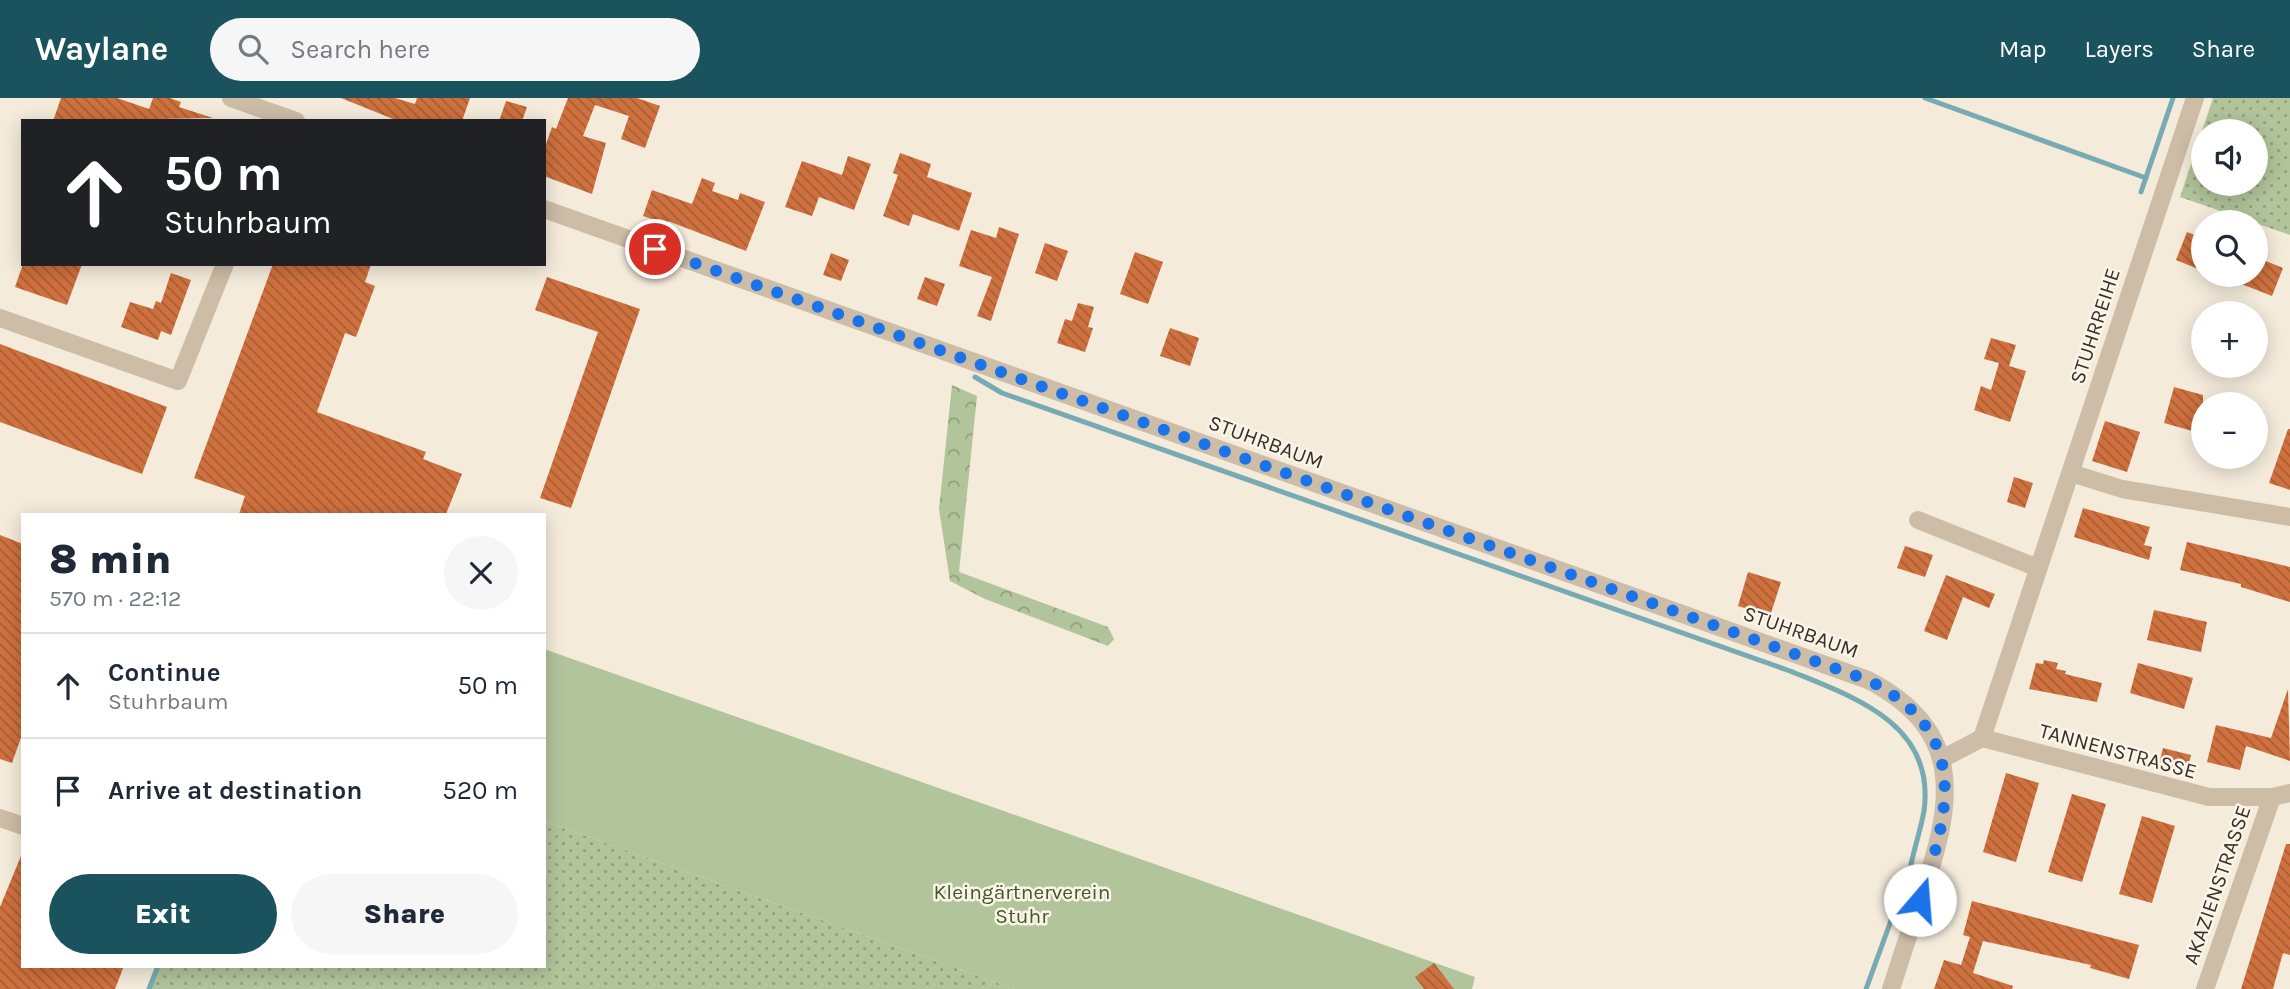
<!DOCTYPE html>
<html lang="en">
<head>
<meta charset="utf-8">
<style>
  :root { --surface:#fff; --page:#f6f6f7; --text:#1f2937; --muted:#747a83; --line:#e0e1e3; --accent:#1a525e }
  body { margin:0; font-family:Karla,sans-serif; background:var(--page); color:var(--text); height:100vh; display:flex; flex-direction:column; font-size:26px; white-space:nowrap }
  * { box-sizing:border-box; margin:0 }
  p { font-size:23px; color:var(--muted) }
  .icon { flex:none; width:38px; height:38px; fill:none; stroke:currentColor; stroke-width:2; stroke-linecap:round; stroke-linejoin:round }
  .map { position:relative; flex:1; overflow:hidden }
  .side { position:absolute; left:21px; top:415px; width:525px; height:455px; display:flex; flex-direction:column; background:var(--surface); border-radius:0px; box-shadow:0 4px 18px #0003 }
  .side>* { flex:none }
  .hud { position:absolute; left:21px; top:21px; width:525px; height:147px; border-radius:0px; box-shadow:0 4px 18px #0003; background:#202124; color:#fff; overflow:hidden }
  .buttons { position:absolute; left:2191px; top:21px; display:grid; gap:14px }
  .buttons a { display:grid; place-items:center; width:77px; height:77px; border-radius:50%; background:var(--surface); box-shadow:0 4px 18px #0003; font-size:35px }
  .pin { position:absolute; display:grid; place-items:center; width:60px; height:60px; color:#fff; margin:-30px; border:4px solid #fff; border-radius:50%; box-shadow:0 2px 7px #0007 }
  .me { position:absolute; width:77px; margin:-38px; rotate:18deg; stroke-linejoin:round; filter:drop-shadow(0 0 5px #0008) }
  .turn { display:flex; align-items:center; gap:24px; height:147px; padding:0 28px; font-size:32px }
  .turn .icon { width:91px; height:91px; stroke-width:2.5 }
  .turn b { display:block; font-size:49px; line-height:60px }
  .round { display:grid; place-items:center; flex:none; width:74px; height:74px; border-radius:37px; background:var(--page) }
  .overview { display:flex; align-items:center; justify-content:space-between; height:119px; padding:0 28px }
  h1 { font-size:42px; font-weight:800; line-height:52px }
  .cta { display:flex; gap:14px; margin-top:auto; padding:14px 28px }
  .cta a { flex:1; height:80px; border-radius:42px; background:var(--accent); color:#fff; font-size:28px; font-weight:800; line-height:80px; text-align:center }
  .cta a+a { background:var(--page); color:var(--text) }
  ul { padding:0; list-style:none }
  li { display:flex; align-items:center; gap:21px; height:105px; padding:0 28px; border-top:2px solid var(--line) }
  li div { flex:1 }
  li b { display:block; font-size:26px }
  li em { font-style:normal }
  header { display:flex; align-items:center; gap:42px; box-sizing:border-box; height:98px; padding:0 35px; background:var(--accent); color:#fff }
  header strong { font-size:33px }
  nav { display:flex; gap:38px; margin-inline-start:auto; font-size:24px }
  .search { width:490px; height:63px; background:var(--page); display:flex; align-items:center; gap:18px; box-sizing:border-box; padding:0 24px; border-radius:38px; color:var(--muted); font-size:26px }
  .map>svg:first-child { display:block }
</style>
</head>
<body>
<header>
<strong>Waylane</strong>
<div class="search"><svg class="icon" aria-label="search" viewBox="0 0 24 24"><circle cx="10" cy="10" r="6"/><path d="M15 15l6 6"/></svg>Search here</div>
<nav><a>Map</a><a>Layers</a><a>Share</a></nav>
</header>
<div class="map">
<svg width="2290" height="891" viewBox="0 0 2290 891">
  <defs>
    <pattern id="grass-dots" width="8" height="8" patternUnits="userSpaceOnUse" patternTransform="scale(1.75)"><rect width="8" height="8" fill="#b1c49a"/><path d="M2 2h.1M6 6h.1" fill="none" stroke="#91a07e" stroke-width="1.8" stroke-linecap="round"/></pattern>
    <pattern id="forest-crowns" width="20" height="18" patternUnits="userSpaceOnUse" patternTransform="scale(1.75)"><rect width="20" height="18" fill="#b1c49a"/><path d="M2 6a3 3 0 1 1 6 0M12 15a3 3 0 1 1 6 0" fill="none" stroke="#91a07e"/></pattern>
    <pattern id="building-back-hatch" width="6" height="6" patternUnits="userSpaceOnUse" patternTransform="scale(1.75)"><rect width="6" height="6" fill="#cf713e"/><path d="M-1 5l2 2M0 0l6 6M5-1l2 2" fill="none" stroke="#a95d34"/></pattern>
  </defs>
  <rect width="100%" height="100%" fill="#f4ebdb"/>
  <g fill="url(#grass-dots)" fill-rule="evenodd">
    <path d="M2213 0H2290V137L2180 99ZM2203 33H2256V86H2203Z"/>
    <polygon points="544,723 1015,891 148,891 156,868 544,868"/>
  </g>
  <polygon fill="url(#forest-crowns)" points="952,287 977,298 959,474 1108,529 1114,541 1108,548 985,501 950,483 939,411"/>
  <polygon fill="#b1c49a" points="544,551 1475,879 1472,891 1015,891 544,723"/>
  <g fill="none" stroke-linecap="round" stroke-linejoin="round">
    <g stroke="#78aab3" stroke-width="5">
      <polyline points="1925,0 2146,80"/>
      <polyline points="2141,94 2173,0"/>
      <path d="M975 279 1002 295 1790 573C1854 599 1936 626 1924 713 1921 730 1915 748 1911 766"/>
      <polyline points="149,891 158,868"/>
      <polyline points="1866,891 1904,787"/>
    </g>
  </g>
  <g fill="url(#building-back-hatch)">
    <polygon points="61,0 117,0 149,11 153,0 170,0 181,4 179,9 213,20 53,23"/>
    <polygon points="341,0 395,0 415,6 417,0 470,0 462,23 398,23"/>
    <polygon points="568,0 637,0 660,8 645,50 621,41 629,18 595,7 583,38 606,45 592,96 544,78 544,52 552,29 556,31"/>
    <polygon points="506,3 527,9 522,23 499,23"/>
    <polygon points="900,55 931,66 927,79 972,95 959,133 913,116 909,128 883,118 898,77 893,75"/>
    <polygon points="848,58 871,66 854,112 819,99 812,118 785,109 802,63 842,77"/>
    <polygon points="702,80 715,85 712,93 738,102 740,95 765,104 746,153 668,123 667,126 643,118 652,92 692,106"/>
    <polygon points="999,129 1019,136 991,223 977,218 992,179 959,168 971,132 996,140"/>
    <polygon points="2187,134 2203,140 2203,173 2176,162"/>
    <polygon points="1045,145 1068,153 1057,183 1035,175"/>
    <polygon points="1135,154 1163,164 1148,206 1120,196"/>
    <polygon points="831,155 849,162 841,183 823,177"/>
    <polygon points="2256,159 2283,170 2272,198 2221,178 2256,177"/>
    <polygon points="23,166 82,166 67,207 15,189"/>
    <polygon points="273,166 371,166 365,184 375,188 356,239 345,235 317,314 426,354 423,361 462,376 446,416 239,416 245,398 194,380"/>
    <polygon points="171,175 191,182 171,237 161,233 158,242 121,229 130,204 153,211 156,203 161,205"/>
    <polygon points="547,179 640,211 571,410 540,400 598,234 535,212"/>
    <polygon points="925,179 945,186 937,208 917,201"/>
    <polygon points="1078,205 1094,209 1088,229 1093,230 1085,254 1057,245 1065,221 1072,223"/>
    <polygon points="1170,230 1199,240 1190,268 1160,258"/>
    <polygon points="1991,240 2016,247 2009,268 2026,273 2010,324 1974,312 1981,288 1991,292 1999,265 1984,261"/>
    <polygon points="0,246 167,309 142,376 0,324"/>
    <polygon points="2174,289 2203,297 2203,336 2164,325"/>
    <polygon points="2105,323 2140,334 2127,374 2092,363"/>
    <polygon points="2288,331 2290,331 2290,392 2269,385"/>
    <polygon points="2014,379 2033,385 2025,410 2007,404"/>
    <polygon points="2083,410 2150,429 2144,447 2152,449 2149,462 2074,439"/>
    <polygon points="0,437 23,446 23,634 12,665 0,661"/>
    <polygon points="2187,444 2290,469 2290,504 2241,489 2241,486 2180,472"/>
    <polygon points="1905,448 1933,457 1925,479 1897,470"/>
    <polygon points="1748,474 1781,484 1770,518 1738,508"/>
    <polygon points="1946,477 1995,496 1989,510 1963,499 1947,542 1924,533"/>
    <polygon points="2154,512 2207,524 2201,554 2147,542"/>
    <polygon points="2044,562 2058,565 2056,571 2066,573 2065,576 2102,585 2097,604 2029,591 2036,565 2043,566"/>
    <polygon points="2138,565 2193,580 2184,611 2130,595"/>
    <polygon points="2288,591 2290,663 2246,648 2240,672 2207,664 2216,627 2271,640"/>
    <polygon points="2163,650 2191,657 2186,678 2158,670"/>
    <polygon points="2006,675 2039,685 2016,764 1983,754"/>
    <polygon points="2072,696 2106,706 2082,784 2048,774"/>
    <polygon points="2142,718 2175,728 2152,805 2119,796"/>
    <polygon points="2286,746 2290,746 2290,857 2283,855 2273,891 2241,891"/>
    <polygon points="23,753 23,868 124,868 115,891 0,891 0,809"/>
    <polygon points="1972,803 2139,847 2129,881 2090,870 2091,867 1983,843 1973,875 2013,888 2012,891 1934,891 1944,862 1961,867 1970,839 1963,837"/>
    <polygon points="1434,865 1454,891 1424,891 1415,879"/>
  </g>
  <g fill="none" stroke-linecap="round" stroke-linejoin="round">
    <g stroke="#cdbca6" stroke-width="18">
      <polyline points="0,220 178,283 225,166"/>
      <polyline points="2071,375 2122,391 2290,419"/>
      <polyline points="1918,422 2038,470"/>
      <polyline points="1982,640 2195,0"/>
      <polyline points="1942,661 1982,640 2209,699 2272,699 2290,695"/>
      <polyline points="0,720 23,728"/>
      <polyline points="2205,891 2272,699"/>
    </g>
    <g stroke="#cdbca6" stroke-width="18">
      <polyline points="231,0 296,23"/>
      <path d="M544 111 1868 582C1963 631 1954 700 1925 788 1913 823 1902 857 1891 891"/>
    </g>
  </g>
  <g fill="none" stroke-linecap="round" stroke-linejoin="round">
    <path stroke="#1a73e8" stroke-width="12" stroke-dasharray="0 21.6" d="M655 151 1868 582C1970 634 1951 710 1920 802"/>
  </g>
  <g text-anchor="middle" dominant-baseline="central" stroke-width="5" stroke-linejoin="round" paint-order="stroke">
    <g font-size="21" fill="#392f28" stroke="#fbf4e8">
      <text transform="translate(2095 228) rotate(-72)">STUHRREIHE</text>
      <text transform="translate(1266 344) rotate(20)">STUHRBAUM</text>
      <text transform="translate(1801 534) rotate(19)">STUHRBAUM</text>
      <text transform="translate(2118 653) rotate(15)">TANNENSTRASSE</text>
      <text transform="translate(2217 787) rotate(-71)">AKAZIENSTRASSE</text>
    </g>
    <g font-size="21" fill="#425929" stroke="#fbf4e8">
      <text x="1022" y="794">Kleingärtnerverein<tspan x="1022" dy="24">Stuhr</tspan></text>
    </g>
  </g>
</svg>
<div class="buttons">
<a><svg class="icon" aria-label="sound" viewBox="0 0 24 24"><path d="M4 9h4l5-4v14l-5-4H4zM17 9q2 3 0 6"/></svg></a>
<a><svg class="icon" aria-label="search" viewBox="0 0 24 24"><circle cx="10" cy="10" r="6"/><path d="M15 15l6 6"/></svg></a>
<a>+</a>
<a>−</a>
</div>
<div class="pin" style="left:655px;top:151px;background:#d93025"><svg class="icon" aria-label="arrive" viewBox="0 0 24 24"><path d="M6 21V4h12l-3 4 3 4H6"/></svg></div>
<svg class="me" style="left:1920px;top:802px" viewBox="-20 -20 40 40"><circle r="19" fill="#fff"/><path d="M0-13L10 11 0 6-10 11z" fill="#1a73e8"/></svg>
<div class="hud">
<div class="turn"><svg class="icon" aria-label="ahead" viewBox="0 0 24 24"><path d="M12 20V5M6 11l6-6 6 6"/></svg><div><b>50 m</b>Stuhrbaum</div></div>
</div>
<section class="side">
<div class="overview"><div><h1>8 min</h1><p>570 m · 22:12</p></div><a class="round"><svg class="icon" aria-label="close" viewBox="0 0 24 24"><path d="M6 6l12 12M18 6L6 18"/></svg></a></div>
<ul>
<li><svg class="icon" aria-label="ahead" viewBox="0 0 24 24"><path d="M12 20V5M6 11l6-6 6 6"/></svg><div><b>Continue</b><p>Stuhrbaum</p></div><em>50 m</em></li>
<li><svg class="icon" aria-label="arrive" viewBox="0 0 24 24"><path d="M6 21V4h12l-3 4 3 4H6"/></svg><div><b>Arrive at destination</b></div><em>520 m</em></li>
</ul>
<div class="cta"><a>Exit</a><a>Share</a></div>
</section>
</div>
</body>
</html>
